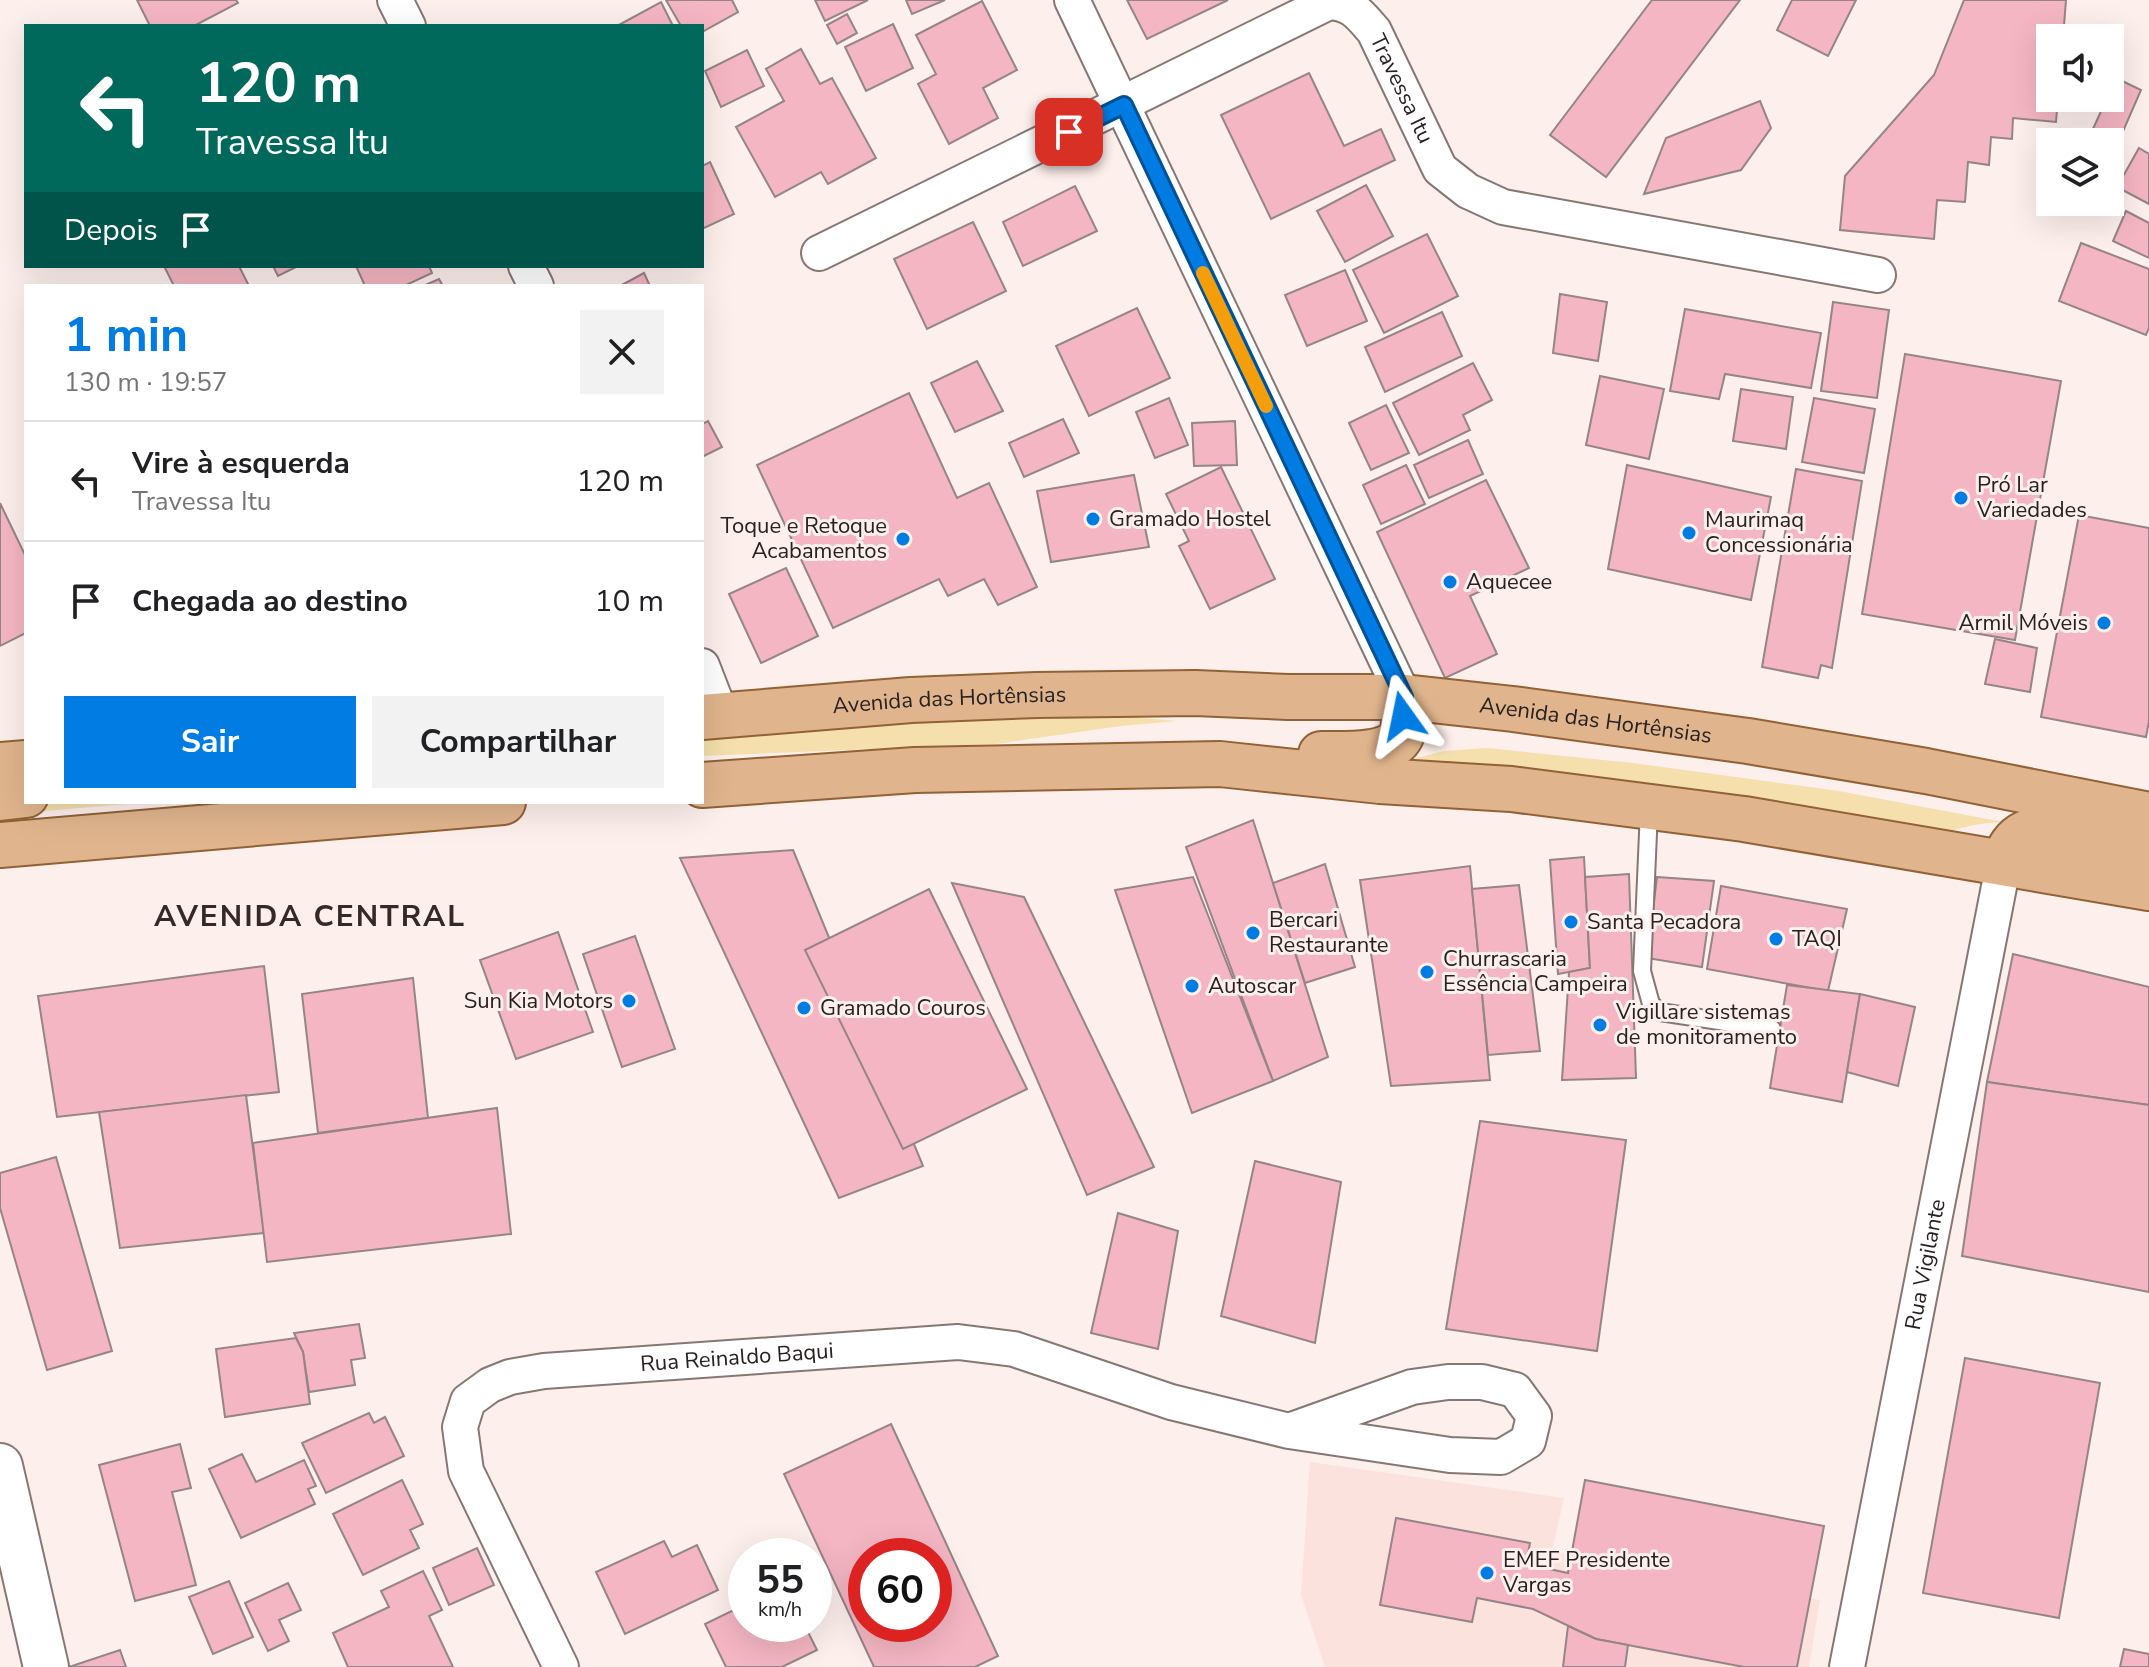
<!DOCTYPE html>
<html lang="pt">
<head>
<meta charset="utf-8">
<style>
  :root { --surface:#fff; --page:#f2f2f2; --text:#202124; --muted:#757577; --line:#e0e0e0; --accent:#017ce3 }
  body { margin:0; font-family:"Nunito Sans",sans-serif; background:var(--page); color:var(--text); height:100vh; display:flex; flex-direction:column; font-size:30px; white-space:nowrap }
  * { box-sizing:border-box; margin:0 }
  p { font-size:26px; color:var(--muted) }
  .icon { flex:none; width:44px; height:44px; fill:none; stroke:currentColor; stroke-width:2; stroke-linecap:round; stroke-linejoin:round }
  .map { position:relative; flex:1; overflow:hidden }
  .side { position:absolute; left:24px; top:284px; width:680px; height:520px; display:flex; flex-direction:column; background:var(--surface); border-radius:0px; box-shadow:0 8px 32px #0002 }
  .side>* { flex:none }
  .guide { position:absolute; left:24px; top:24px; width:680px; height:244px; border-radius:0px; box-shadow:0 8px 32px #0002; background:#00695c; color:#fff; overflow:hidden }
  .controls { position:absolute; left:2036px; top:24px; display:grid; gap:16px }
  .controls a { display:grid; place-items:center; width:88px; height:88px; border-radius:0px; background:var(--surface); box-shadow:0 8px 32px #0002; font-size:40px }
  .speed { position:absolute; left:728px; top:1538px; display:flex; gap:16px; font-size:40px; font-weight:700; text-align:center }
  .speed>* { display:grid; place-content:center; width:104px; height:104px; border-radius:50%; background:var(--surface); box-shadow:0 8px 32px #0002; line-height:1 }
  .speed small { font-size:20px; font-weight:400 }
  .speed .limit { border:12px solid #d22; background:#fff; color:#111 }
  .pin { position:absolute; display:grid; place-items:center; width:68px; height:68px; color:#fff; margin:-34px; border-radius:16px; box-shadow:0 4px 12px #0006 }
  .me { position:absolute; width:88px; margin:-44px; rotate:348deg; stroke-linejoin:round; filter:drop-shadow(0 0 6px #0008) }
  .turn { display:flex; align-items:center; gap:28px; height:168px; padding:0 40px; font-size:36px }
  .turn .icon { width:104px; height:104px; stroke-width:2.5 }
  .turn b { display:block; font-size:56px; line-height:68px }
  .then { display:flex; align-items:center; height:76px; padding:0 40px; background:#0003; gap:16px; font-size:30px }
  .round { display:grid; place-items:center; flex:none; width:84px; height:84px; border-radius:0px; background:var(--page) }
  .headline { display:flex; align-items:center; justify-content:space-between; height:136px; padding:0 40px }
  h1 { font-size:48px; font-weight:700; line-height:60px; color:var(--accent) }
  .action { display:flex; gap:16px; margin-top:auto; padding:16px 40px }
  .action a { flex:1; height:92px; border-radius:0px; background:var(--accent); color:#fff; font-size:32px; font-weight:700; line-height:92px; text-align:center }
  .action a+a { background:var(--page); color:var(--text) }
  ul { padding:0; list-style:none }
  li { display:flex; align-items:center; gap:24px; height:120px; padding:0 40px; border-top:2px solid var(--line) }
  li div { flex:1 }
  li b { display:block; font-size:30px }
  li em { font-style:normal }
  .map>svg:first-child { display:block }
</style>
</head>
<body>
<div class="map">
<svg width="2149" height="1667" viewBox="0 0 2149 1667">
  <rect width="100%" height="100%" fill="#fdefec"/>
  <polygon fill="#fce2dc" points="1310,1462 1564,1498 1552,1551 1820,1600 1809,1667 1325,1667 1301,1595"/>
  <g fill="#f4dfad">
    <polygon points="1121,716 1176,721 1121,726 996,744 702,756 702,729 804,723"/>
    <path d="M1486 748 1633 763 1839 791 2003 822C1977 823 1956 828 1932 838L1389 765 1444 751Z"/>
    <polygon points="62,802 149,802 0,815 0,807"/>
  </g>
  <g fill="#f5b6c3" stroke="#958488" stroke-width="2" fill-rule="evenodd">
    <polygon points="137,0 236,0 238,3 194,26 150,26"/>
    <polygon points="666,0 732,0 738,12 702,32 702,26 681,26"/>
    <polygon points="815,0 868,0 825,21"/>
    <polygon points="906,0 945,0 912,14"/>
    <polygon points="1127,0 1228,0 1147,39"/>
    <polygon points="1652,0 1740,0 1606,177 1550,135"/>
    <polygon points="1792,0 1856,0 1828,56 1777,30"/>
    <polygon points="1964,0 2066,0 2063,38 2050,38 2050,98 2058,98 2056,122 2013,118 2012,139 1991,137 1989,165 1968,162 1965,202 1937,200 1934,239 1840,230 1845,176 1934,75"/>
    <polygon points="982,1 1017,70 983,88 998,118 949,144 918,84 936,74 916,35"/>
    <polygon points="661,2 673,26 617,26"/>
    <polygon points="847,14 857,33 837,44 827,25"/>
    <polygon points="893,24 913,68 866,91 845,47"/>
    <polygon points="801,49 820,84 832,78 876,158 828,184 821,172 775,197 736,127 784,101 766,69"/>
    <polygon points="747,50 764,86 721,107 705,71"/>
    <polygon points="1309,73 1344,146 1381,129 1395,160 1271,219 1221,115"/>
    <polygon points="2116,78 2141,90 2114,152 2110,150 2110,142 2088,140 2107,98 2110,98"/>
    <polygon points="1760,101 1771,128 1741,170 1644,194 1666,138"/>
    <polygon points="2139,148 2149,154 2149,204 2117,187"/>
    <polygon points="710,162 734,214 702,229 702,166"/>
    <polygon points="1366,185 1393,236 1345,262 1317,211"/>
    <polygon points="1075,186 1097,231 1023,266 1003,222"/>
    <polygon points="2126,211 2149,223 2149,258 2113,241"/>
    <polygon points="973,222 1006,291 927,329 894,259"/>
    <polygon points="1427,234 1458,296 1384,333 1353,270"/>
    <polygon points="2081,243 2149,269 2149,328 2146,335 2059,301"/>
    <polygon points="164,266 239,266 249,286 174,286"/>
    <polygon points="273,266 298,266 278,276"/>
    <polygon points="356,266 429,266 432,273 404,286 365,286"/>
    <polygon points="1345,270 1367,321 1307,346 1285,295"/>
    <polygon points="644,273 650,286 620,286"/>
    <polygon points="439,279 443,286 423,286"/>
    <polygon points="1560,294 1607,302 1598,361 1553,353"/>
    <polygon points="1833,302 1889,310 1877,398 1821,391"/>
    <polygon points="1137,308 1170,378 1089,416 1056,346"/>
    <polygon points="1685,309 1821,333 1811,388 1725,374 1719,399 1670,391"/>
    <polygon points="1442,312 1462,356 1385,392 1365,347"/>
    <polygon points="1905,354 2061,381 2015,640 1862,614"/>
    <polygon points="977,361 1003,411 955,432 931,383"/>
    <polygon points="1473,363 1492,400 1463,415 1470,430 1419,455 1393,403"/>
    <polygon points="1600,376 1664,389 1649,459 1586,445"/>
    <polygon points="1741,389 1793,397 1786,449 1733,441"/>
    <polygon points="909,393 957,498 989,483 1037,587 998,605 984,579 948,596 939,579 833,628 757,465"/>
    <polygon points="1169,398 1188,445 1155,458 1136,412"/>
    <polygon points="1814,398 1875,409 1864,473 1802,462"/>
    <polygon points="1386,405 1409,453 1371,470 1349,423"/>
    <polygon points="1063,419 1079,453 1024,477 1009,443"/>
    <polygon points="708,421 722,447 702,457 702,424"/>
    <polygon points="1235,421 1237,465 1194,466 1192,423"/>
    <polygon points="1468,440 1483,474 1429,498 1414,465"/>
    <polygon points="1406,465 1425,504 1381,524 1363,485"/>
    <polygon points="1627,465 1771,497 1751,600 1608,569"/>
    <polygon points="1221,467 1275,579 1210,609 1179,546 1189,541 1166,494"/>
    <polygon points="1796,469 1862,481 1832,668 1821,665 1818,678 1762,667"/>
    <polygon points="1134,475 1149,547 1051,562 1037,491"/>
    <polygon points="1486,480 1529,568 1470,596 1497,654 1445,678 1377,532"/>
    <polygon points="0,503 26,557 26,633 0,646"/>
    <polygon points="2079,515 2149,528 2149,721 2146,737 2041,717"/>
    <polygon points="786,568 818,636 761,663 729,594"/>
    <polygon points="1995,639 2037,648 2030,692 1985,684"/>
    <polygon points="1253,820 1328,1057 1273,1081 1186,847"/>
    <polygon points="793,850 923,1166 839,1198 680,858"/>
    <polygon points="1584,857 1590,968 1558,974 1550,860"/>
    <polygon points="1325,864 1355,967 1305,983 1273,883"/>
    <polygon points="1470,866 1490,1080 1391,1086 1360,880"/>
    <polygon points="1629,874 1636,1078 1562,1080 1569,972 1590,968 1585,877"/>
    <polygon points="1193,877 1273,1081 1192,1113 1115,890"/>
    <polygon points="1657,877 1714,881 1702,967 1647,958"/>
    <polygon points="952,883 1024,897 1154,1167 1087,1195"/>
    <polygon points="1519,885 1540,1051 1488,1055 1472,889"/>
    <polygon points="1721,886 1847,909 1828,991 1707,969"/>
    <polygon points="929,889 1027,1089 903,1149 805,950"/>
    <polygon points="558,932 593,1032 516,1059 480,960"/>
    <polygon points="635,936 675,1049 622,1067 583,954"/>
    <polygon points="2013,954 2149,987 2149,1105 1987,1082"/>
    <polygon points="264,966 279,1092 57,1117 38,996"/>
    <polygon points="413,978 428,1118 318,1133 302,994"/>
    <polygon points="1787,985 1860,994 1842,1102 1770,1088"/>
    <polygon points="1860,994 1915,1007 1898,1086 1847,1072"/>
    <polygon points="1987,1082 2149,1105 2149,1292 1962,1256"/>
    <polygon points="246,1095 264,1233 120,1248 99,1112"/>
    <polygon points="497,1108 511,1234 267,1262 253,1143"/>
    <polygon points="1480,1121 1626,1140 1597,1351 1446,1329"/>
    <polygon points="56,1157 112,1351 47,1370 0,1208 0,1173"/>
    <polygon points="1255,1161 1341,1182 1315,1343 1221,1316"/>
    <polygon points="1118,1213 1178,1231 1158,1349 1091,1333"/>
    <polygon points="359,1324 365,1358 351,1360 355,1385 309,1392 303,1352 294,1333"/>
    <polygon points="296,1338 303,1352 310,1404 225,1417 216,1349"/>
    <polygon points="1965,1358 2100,1383 2059,1618 1923,1593"/>
    <polygon points="369,1413 374,1423 385,1417 404,1456 326,1493 302,1443"/>
    <path d="M891 1424 998 1656 975 1667H874L784 1474ZM866 1556H934V1624H866Z"/>
    <polygon points="180,1444 191,1488 172,1492 196,1585 135,1601 99,1465"/>
    <polygon points="242,1454 256,1482 304,1460 316,1486 308,1489 315,1504 241,1538 209,1469"/>
    <polygon points="402,1480 423,1524 410,1530 419,1548 363,1575 333,1514"/>
    <polygon points="1585,1480 1824,1526 1797,1667 1744,1667 1596,1639 1533,1609 1477,1598 1472,1622 1380,1605 1396,1518 1530,1543 1526,1564 1568,1573"/>
    <polygon points="664,1541 672,1557 697,1545 718,1590 625,1634 596,1572"/>
    <polygon points="477,1548 494,1585 449,1605 433,1568"/>
    <polygon points="423,1571 442,1610 429,1616 453,1667 348,1667 333,1633 389,1607 381,1591"/>
    <polygon points="229,1581 253,1637 213,1654 189,1597"/>
    <polygon points="288,1583 301,1610 279,1620 289,1641 268,1651 245,1603"/>
    <polygon points="746,1604 746,1624 804,1624 817,1650 782,1667 726,1667 705,1624"/>
    <polygon points="1568,1626 1596,1639 1628,1645 1625,1667 1563,1667"/>
    <polygon points="2124,1649 2149,1654 2149,1667 2120,1667"/>
    <polygon points="120,1650 126,1667 69,1667"/>
  </g>
  <g fill="none" stroke-linecap="round" stroke-linejoin="round">
    <defs>
      <polyline id="lane" points="1649,810 1642,971 1651,1004 1660,1012 1772,1029"/>
      <g id="street">
        <polyline points="395,0 408,26"/>
        <polyline points="1072,0 1404,697"/>
        <path id="s1" d="M819 253 1329 2C1352 3 1360 15 1374 31L1440 169 1468 191 1503 207 1878 275"/>
        <polyline points="526,266 536,286"/>
        <polyline points="702,666 721,715"/>
        <path id="s2" d="M561 1667 466 1471 460 1427 468 1401 490 1385 510 1377 544 1371 958 1342 1014 1349 1171 1402 1289 1431 1450 1455 1501 1457 1528 1441 1534 1416 1515 1390 1482 1382H1448L1412 1387 1289 1431"/>
        <path id="s3" d="M1847 1667 2004 861"/>
      </g>
      <polyline id="secondary" points="0,1466 46,1667"/>
      <g id="primary">
        <path id="s4" d="M702 717 911 700 1037 695 1195 693 1288 697H1404L1513 709 1748 741 1926 771 2149 815"/>
        <path d="M1321 754C1341 754 1391 757 1401 736 1406 726 1403 707 1404 697"/>
        <polyline points="0,765 26,763"/>
        <polyline points="702,785 915,770 1220,764 1380,781 1511,789 1744,819 2149,888"/>
        <polyline points="0,798 26,795"/>
        <polyline points="0,845 503,802"/>
        <path d="M2004 861C2009 849 2013 839 2026 833 2051 823 2121 844 2149 850"/>
      </g>
    </defs>
    <use href="#lane" stroke="#867773" stroke-width="20"/>
    <use href="#street" stroke="#867773" stroke-width="38"/>
    <use href="#secondary" stroke="#867773" stroke-width="48"/>
    <use href="#primary" stroke="#926135" stroke-width="48"/>
    <use href="#lane" stroke="#fff" stroke-width="16"/>
    <use href="#street" stroke="#fff" stroke-width="34"/>
    <use href="#secondary" stroke="#fff" stroke-width="44"/>
    <use href="#primary" stroke="#e0b58d" stroke-width="44"/>
  </g>
  <g fill="none" stroke-linecap="round" stroke-linejoin="round">
    <defs>
      <polyline id="route" points="1069,132 1124,105 1404,697 1403,716"/>
    </defs>
    <use href="#route" stroke="#015194" stroke-width="20"/>
    <use href="#route" stroke="#017ce3" stroke-width="14"/>
    <polyline stroke="#f59e0b" stroke-width="14" points="1203,273 1266,406"/>
  </g>
  <g fill="#017ce3" stroke="#fdefec" stroke-width="3">
    <circle cx="1961" cy="498" r="8"/>
    <circle cx="1093" cy="519" r="8"/>
    <circle cx="1689" cy="533" r="8"/>
    <circle cx="903" cy="539" r="8"/>
    <circle cx="1450" cy="582" r="8"/>
    <circle cx="2104" cy="623" r="8"/>
    <circle cx="1571" cy="922" r="8"/>
    <circle cx="1253" cy="933" r="8"/>
    <circle cx="1776" cy="939" r="8"/>
    <circle cx="1427" cy="972" r="8"/>
    <circle cx="1192" cy="986" r="8"/>
    <circle cx="629" cy="1001" r="8"/>
    <circle cx="804" cy="1008" r="8"/>
    <circle cx="1600" cy="1025" r="8"/>
    <circle cx="1487" cy="1573" r="8"/>
  </g>
  <g text-anchor="middle" dominant-baseline="central" stroke-width="6" stroke-linejoin="round" paint-order="stroke">
    <g font-size="22" fill="#272120" stroke="#fdefec">
      <text stroke="none"><textPath href="#s1" startOffset="688">Travessa Itu</textPath></text>
      <text stroke="none"><textPath href="#s4" startOffset="248">Avenida das Hortênsias</textPath></text>
      <text stroke="none"><textPath href="#s4" startOffset="896">Avenida das Hortênsias</textPath></text>
      <text stroke="none"><textPath href="#s3" startOffset="410">Rua Vigilante</textPath></text>
      <text stroke="none"><textPath href="#s2" startOffset="566">Rua Reinaldo Baqui</textPath></text>
    </g>
    <g font-size="22" fill="#272120" stroke="#fdefec" text-anchor="start">
      <text x="1977" y="485">Pró Lar<tspan x="1977" dy="25">Variedades</tspan></text>
      <text x="1109" y="519">Gramado Hostel</text>
      <text x="1705" y="520">Maurimaq<tspan x="1705" dy="25">Concessionária</tspan></text>
      <text x="887" y="526" text-anchor="end">Toque e Retoque<tspan x="887" dy="25">Acabamentos</tspan></text>
      <text x="1466" y="582">Aquecee</text>
      <text x="2088" y="623" text-anchor="end">Armil Móveis</text>
      <text x="1269" y="920">Bercari<tspan x="1269" dy="25">Restaurante</tspan></text>
      <text x="1587" y="922">Santa Pecadora</text>
      <text x="1792" y="939">TAQI</text>
      <text x="1443" y="959">Churrascaria<tspan x="1443" dy="25">Essência Campeira</tspan></text>
      <text x="1208" y="986">Autoscar</text>
      <text x="613" y="1001" text-anchor="end">Sun Kia Motors</text>
      <text x="820" y="1008">Gramado Couros</text>
      <text x="1616" y="1012">Vigillare sistemas<tspan x="1616" dy="25">de monitoramento</tspan></text>
      <text x="1503" y="1560">EMEF Presidente<tspan x="1503" dy="25">Vargas</tspan></text>
    </g>
    <g font-size="30" font-weight="bold" letter-spacing="2" fill="#352826" stroke="#fdefec">
      <text x="310" y="916">AVENIDA CENTRAL</text>
    </g>
  </g>
</svg>
<div class="controls">
<a><svg class="icon" aria-label="sound" viewBox="0 0 24 24"><path d="M4 9h4l5-4v14l-5-4H4zM17 9q2 3 0 6"/></svg></a>
<a><svg class="icon" aria-label="layers" viewBox="0 0 24 24"><path d="M12 4l9 5-9 5-9-5zM3 14l9 5 9-5"/></svg></a>
</div>
<div class="speed"><div>55<small>km/h</small></div><div class="limit">60</div></div>
<div class="pin" style="left:1069px;top:132px;background:#d93025"><svg class="icon" aria-label="arrive" viewBox="0 0 24 24"><path d="M6 21V4h12l-3 4 3 4H6"/></svg></div>
<svg class="me" style="left:1403px;top:716px" viewBox="-20 -20 40 40"><path d="M0-17L14 15 0 8-14 15z" fill="#017ce3" stroke="#fff" stroke-width="4"/></svg>
<div class="guide">
<div class="turn"><svg class="icon" aria-label="left" viewBox="0 0 24 24"><path d="M17 20v-9H6M10 6l-5 5 5 5"/></svg><div><b>120 m</b>Travessa Itu</div></div>
<div class="then">Depois<svg class="icon" aria-label="arrive" viewBox="0 0 24 24"><path d="M6 21V4h12l-3 4 3 4H6"/></svg></div>
</div>
<section class="side">
<div class="headline"><div><h1>1 min</h1><p>130 m · 19:57</p></div><a class="round"><svg class="icon" aria-label="close" viewBox="0 0 24 24"><path d="M6 6l12 12M18 6L6 18"/></svg></a></div>
<ul>
<li><svg class="icon" aria-label="left" viewBox="0 0 24 24"><path d="M17 20v-9H6M10 6l-5 5 5 5"/></svg><div><b>Vire à esquerda</b><p>Travessa Itu</p></div><em>120 m</em></li>
<li><svg class="icon" aria-label="arrive" viewBox="0 0 24 24"><path d="M6 21V4h12l-3 4 3 4H6"/></svg><div><b>Chegada ao destino</b></div><em>10 m</em></li>
</ul>
<div class="action"><a>Sair</a><a>Compartilhar</a></div>
</section>
</div>
</body>
</html>
